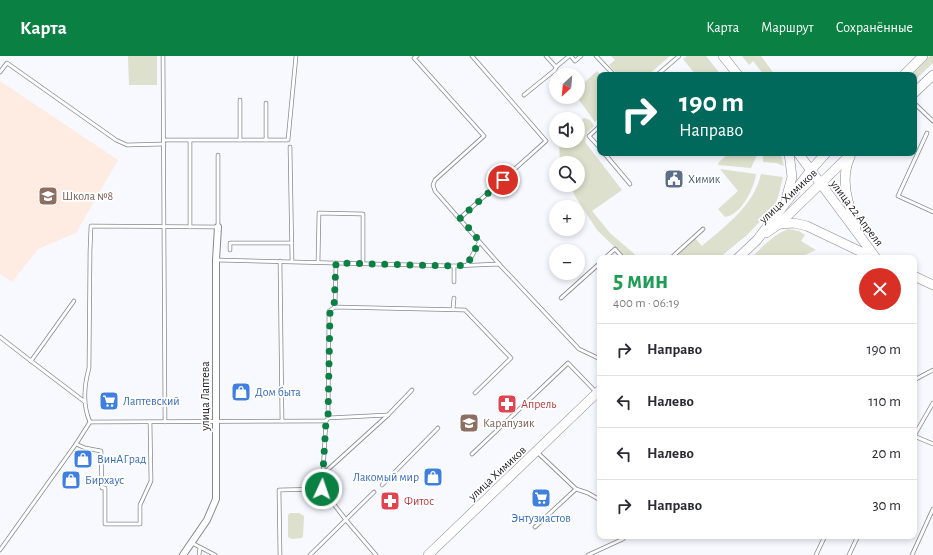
<!DOCTYPE html>
<html lang="ru">
<head>
<meta charset="utf-8">
<style>
  :root { --surface:#fff; --page:#f2f2f3; --text:#2b2b33; --muted:#7c7c81; --line:#e1e1e2; --accent:#0b8043 }
  body { margin:0; font-family:"Alegreya Sans",sans-serif; background:var(--page); color:var(--text); height:100vh; display:flex; flex-direction:column; font-size:15px; white-space:nowrap }
  * { box-sizing:border-box; margin:0 }
  p { font-size:13px; color:var(--muted) }
  .icon { flex:none; width:22px; height:22px; fill:none; stroke:currentColor; stroke-width:2; stroke-linecap:round; stroke-linejoin:round }
  .map { position:relative; flex:1; overflow:hidden }
  .details { position:absolute; left:597px; top:199px; width:320px; height:284px; display:flex; flex-direction:column; background:var(--surface); border-radius:8px; box-shadow:0 2px 6px #0003 }
  .details>* { flex:none }
  .guide { position:absolute; left:597px; top:16px; width:320px; height:84px; border-radius:8px; box-shadow:0 2px 6px #0003; background:#00695c; color:#fff; overflow:hidden }
  .needle { width:26px; rotate:206deg }
  .controls { position:absolute; left:549px; top:12px; display:grid; gap:8px }
  .controls a { display:grid; place-items:center; width:36px; height:36px; border-radius:50%; background:var(--surface); box-shadow:0 2px 6px #0003; font-size:20px }
  .pin { position:absolute; display:grid; place-items:center; width:34px; height:34px; color:#fff; margin:-17px; border:2px solid #fff; border-radius:50%; box-shadow:0 1px 4px #0007 }
  .me { position:absolute; width:44px; margin:-22px; rotate:3deg; stroke-linejoin:round; filter:drop-shadow(0 0 3px #0008) }
  .turn { display:flex; align-items:center; gap:14px; height:84px; padding:0 16px; font-size:18px }
  .turn .icon { width:52px; height:52px; stroke-width:2.5 }
  .turn b { display:block; font-size:28px; line-height:34px }
  .round { display:grid; place-items:center; flex:none; width:42px; height:42px; border-radius:21px; background:var(--page) }
  .headline { display:flex; align-items:center; justify-content:space-between; height:68px; padding:0 16px }
  h1 { font-size:24px; font-weight:700; line-height:30px; color:#1e9e55 }
  ul { padding:0; list-style:none }
  li { display:flex; align-items:center; gap:12px; height:52px; padding:0 16px; border-top:1px solid var(--line) }
  li div { flex:1 }
  li b { display:block; font-size:15px }
  li em { font-style:normal }
  header { display:flex; align-items:center; gap:24px; box-sizing:border-box; height:56px; padding:0 20px; background:var(--accent); color:#fff }
  header strong { font-size:19px }
  nav { display:flex; gap:22px; margin-inline-start:auto; font-size:14px }
  .map>svg:first-child { display:block }
</style>
</head>
<body>
<header>
<strong>Карта</strong>
<nav><a>Карта</a><a>Маршрут</a><a>Сохранённые</a></nav>
</header>
<div class="map">
<svg width="933" height="499" viewBox="0 0 933 499">
  <rect width="100%" height="100%" fill="#f8f9ff"/>
  <polygon fill="#feebe2" points="0,25 118,104 76,177 38,193 12,226 0,218"/>
  <g fill="#dde0cc">
    <polygon points="128,0 157,0 157,29 129,29"/>
    <polygon points="611,0 670,0 648,19 618,19 609,9 615,4"/>
    <polygon points="687,0 706,0 721,19 696,19 683,3"/>
    <polygon points="742,0 761,0 775,19 764,19 753,5 749,9"/>
    <polygon points="930,0 933,0 933,7 914,25 914,19 911,19"/>
    <polygon points="597,15 601,19 600,61 595,66 577,41 578,41 578,32"/>
    <path d="M584 62C590 63 591 65 594 70L587 77 585 86 622 134 592 155 610 177 639 202H626L597 174 575 140 570 129H578V107H560L559 85H578V67Z"/>
    <polygon points="729,97 758,97 751,112 718,109 719,106"/>
    <polygon points="763,97 780,97 784,110 776,107 763,106"/>
    <path d="M720 113 756 118C754 133 741 159 725 161L718 153 738 135Z"/>
    <path d="M761 118 783 121 778 141 774 151 747 179 719 202H671L694 181 702 190C725 170 754 150 761 118Z"/>
    <path d="M788 173 799 175 805 179 801 185 816 194 798 202H751C762 191 773 179 788 173Z"/>
    <polygon points="290,457 299,457 304,460 303,480 302,482 292,483 288,481 288,459"/>
  </g>
  <g fill="none" stroke-linecap="round" stroke-linejoin="round">
    <defs>
      <g id="service">
        <polyline points="163,0 165,366"/>
        <polyline points="417,0 414,2 484,80 435,124 433,129 435,135 499,208"/>
        <polyline points="546,0 556,11"/>
        <polyline points="571,0 575,5 581,0"/>
        <polyline points="596,0 614,19"/>
        <polyline points="0,16 7,7 116,84 127,89 164,88"/>
        <polyline points="657,19 679,0"/>
        <polyline points="524,39 555,14 556,11 569,0"/>
        <polyline points="240,44 240,84"/>
        <polyline points="266,47 266,84"/>
        <polyline points="914,47 933,65"/>
        <polyline points="600,70 589,80 600,92"/>
        <polyline points="927,77 898,140 933,156"/>
        <polyline points="164,84 288,84 296,0"/>
        <polyline points="190,84 190,171"/>
        <polyline points="290,91 292,205"/>
        <polyline points="604,97 630,128"/>
        <polyline points="460,162 546,85 472,0"/>
        <polyline points="230,194 230,187 292,187"/>
        <polyline points="605,202 615,193 623,202"/>
        <polyline points="671,202 703,173"/>
        <polyline points="216,204 454,210 499,208 579,293 600,303"/>
        <polyline points="280,205 282,365"/>
        <polyline points="318,206 319,157 363,158 363,207"/>
        <polyline points="467,209 479,187"/>
        <polyline points="454,226 454,210"/>
        <polyline points="561,242 600,207"/>
        <polyline points="74,245 31,305 85,346"/>
        <polyline points="335,251 336,207"/>
        <polyline points="453,253 454,242"/>
        <polyline points="0,281 31,305"/>
        <polyline points="914,324 933,314"/>
        <polyline points="328,362 388,359"/>
        <path d="M90 366C82 348 84 330 89 312L90 195 91 170 218 171V99"/>
        <polyline points="90,366 326,365"/>
        <polyline points="914,380 933,347"/>
        <polyline points="914,380 933,388"/>
        <polyline points="76,388 85,392 101,395 102,432 105,432 105,468 140,468 140,449 151,425 150,366"/>
        <polyline points="537,396 576,433 588,437 600,444"/>
        <polyline points="472,398 568,307 595,335"/>
        <polyline points="323,418 388,359 412,334"/>
        <polyline points="382,429 438,372"/>
        <polyline points="535,471 576,433"/>
        <polyline points="192,487 215,499"/>
        <polyline points="0,494 76,388 90,366"/>
        <polyline points="199,499 200,492"/>
        <polyline points="280,499 279,434 322,433"/>
        <polyline points="310,499 374,436"/>
        <polyline points="376,499 346,464 322,433 326,365 328,362 329,255 335,251 465,254 511,302 475,337"/>
        <polyline points="588,499 623,483 626,480"/>
        <polyline points="816,499 825,480"/>
        <polyline points="849,499 858,480"/>
        <polyline points="912,499 933,453"/>
      </g>
      <polyline id="minor" points="183,499 207,464 216,443 216,204 218,171"/>
      <g id="secondary">
        <polyline points="723,0 738,19"/>
        <polyline points="904,19 923,0"/>
        <polyline points="914,37 933,19"/>
        <polyline points="798,97 876,202"/>
        <path d="M850 101C839 124 849 149 856 172"/>
        <polyline points="786,143 792,121 789,97"/>
        <polyline points="779,168 794,167 807,170 874,202"/>
        <polyline points="766,177 779,168 852,97"/>
        <polyline points="738,202 757,184 811,114 826,97"/>
        <polyline points="914,220 933,229"/>
        <polyline points="428,499 600,334"/>
      </g>
    </defs>
    <use href="#service" stroke="#86888e" stroke-width="4.5"/>
    <use href="#minor" stroke="#86888e" stroke-width="8"/>
    <use href="#secondary" stroke="#86888e" stroke-width="10"/>
    <use href="#service" stroke="#fff" stroke-width="3"/>
    <use href="#minor" stroke="#fff" stroke-width="6"/>
    <use href="#secondary" stroke="#fff" stroke-width="9"/>
  </g>
  <g fill="none" stroke-linecap="round" stroke-linejoin="round">
    <polyline stroke="#0b8043" stroke-width="7" stroke-dasharray="0 12.6" points="322,433 326,365 328,362 330,255 334,251 336,207 454,210 467,209 479,186 475,179 460,162 503,124"/>
  </g>
  <defs>
    <symbol id="civic-square" viewBox="-11 -11 22 22"><rect x="-9" y="-9" width="18" height="18" rx="4" fill="#5c6f8a" stroke="#fff"/><path d="M-.6-6.5H3V-4.5H.6V-3L4-1V1h2V6H-6V1h2V-1L-.6-3ZM-1.2 2.5V6h2.4V2.5Z" fill="#fff"/></symbol>
    <symbol id="school-square" viewBox="-11 -11 22 22"><rect x="-9" y="-9" width="18" height="18" rx="4" fill="#8d6e63" stroke="#fff"/><path d="M0-5L7-2L0 1L-7-2ZM-4 1L0 2.5L4 1V4Q0 6-4 4Z" fill="#fff"/></symbol>
    <symbol id="shop-square" viewBox="-11 -11 22 22"><rect x="-9" y="-9" width="18" height="18" rx="4" fill="#3f7fe0" stroke="#fff"/><path d="M-5-2.5h2.3a2.7 3.5 0 0 1 5.4 0H5L5.5 6h-11ZM-1.5-2.5h3a1.5 2.3 0 0 0-3 0Z" fill="#fff"/></symbol>
    <symbol id="supermarket-square" viewBox="-11 -11 22 22"><rect x="-9" y="-9" width="18" height="18" rx="4" fill="#3f7fe0" stroke="#fff"/><path d="M-6-5.5h2.5l.6 2H6L4.5 2H-2.5L-4.4-4H-6ZM-1.5 3.2a1.3 1.3 0 1 0 .1 0ZM3 3.2a1.3 1.3 0 1 0 .1 0Z" fill="#fff"/></symbol>
    <symbol id="pharmacy-square" viewBox="-11 -11 22 22"><rect x="-9" y="-9" width="18" height="18" rx="4" fill="#e0444e" stroke="#fff"/><path d="M-2-6h4v4h4v4h-4v4h-4v-4h-4v-4h4Z" fill="#fff"/></symbol>
  </defs>
  <g fill-rule="evenodd">
    <use href="#civic-square" x="663" y="112" width="22" height="22"/>
    <use href="#school-square" x="37" y="129" width="22" height="22"/>
    <use href="#shop-square" x="230" y="325" width="22" height="22"/>
    <use href="#supermarket-square" x="98" y="334" width="22" height="22"/>
    <use href="#pharmacy-square" x="496" y="337" width="22" height="22"/>
    <use href="#school-square" x="458" y="356" width="22" height="22"/>
    <use href="#shop-square" x="72" y="392" width="22" height="22"/>
    <use href="#shop-square" x="422" y="410" width="22" height="22"/>
    <use href="#shop-square" x="60" y="413" width="22" height="22"/>
    <use href="#supermarket-square" x="530" y="431" width="22" height="22"/>
    <use href="#pharmacy-square" x="379" y="434" width="22" height="22"/>
  </g>
  <g text-anchor="middle" dominant-baseline="central" stroke-width="3.5" stroke-linejoin="round" paint-order="stroke">
    <g font-size="12" fill="#4e5e75" stroke="#fff" text-anchor="start">
      <text x="688" y="123">Химик</text>
    </g>
    <g font-size="12" fill="#785e54" stroke="#fff" text-anchor="start">
      <text x="62" y="140">Школа №8</text>
      <text x="483" y="367">Карапузик</text>
    </g>
    <g font-size="12" fill="#202023" stroke="#fff">
      <text transform="translate(788 140) rotate(-43)">улица Химиков</text>
      <text transform="translate(857 157) rotate(53)">улица 22 Апреля</text>
      <text transform="translate(205 340) rotate(-90)">улица Лаптева</text>
      <text transform="translate(497 417) rotate(-43)">улица Химиков</text>
    </g>
    <g font-size="12" fill="#366cbe" stroke="#fff" text-anchor="start">
      <text x="255" y="336">Дом быта</text>
      <text x="123" y="345">Лаптевский</text>
      <text x="97" y="403">ВинАГрад</text>
      <text x="419" y="421" text-anchor="end">Лакомый мир</text>
      <text x="85" y="424">Бирхаус</text>
      <text x="541" y="462" text-anchor="middle">Энтузиастов</text>
    </g>
    <g font-size="12" fill="#be3a42" stroke="#fff" text-anchor="start">
      <text x="521" y="348">Апрель</text>
      <text x="404" y="445">Фитос</text>
    </g>
  </g>
</svg>
<div class="controls">
<a><svg class="needle" viewBox="-14 -14 28 28"><path d="M0-13l5 13h-10z" fill="#e53935"/><path d="M0 13l5-13h-10z" fill="#7c7c81"/></svg></a>
<a><svg class="icon" aria-label="sound" viewBox="0 0 24 24"><path d="M4 9h4l5-4v14l-5-4H4zM17 9q2 3 0 6"/></svg></a>
<a><svg class="icon" aria-label="search" viewBox="0 0 24 24"><circle cx="10" cy="10" r="6"/><path d="M15 15l6 6"/></svg></a>
<a>+</a>
<a>−</a>
</div>
<div class="pin" style="left:503px;top:124px;background:#d93025"><svg class="icon" aria-label="arrive" viewBox="0 0 24 24"><path d="M6 21V4h12l-3 4 3 4H6"/></svg></div>
<svg class="me" style="left:322px;top:433px" viewBox="-20 -20 40 40"><circle r="17" fill="#0b8043" stroke="#fff" stroke-width="3"/><path d="M0-11L8 9 0 5-8 9z" fill="#fff"/></svg>
<div class="guide">
<div class="turn"><svg class="icon" aria-label="right" viewBox="0 0 24 24"><path d="M7 20v-9h11M14 6l5 5-5 5"/></svg><div><b>190 m</b>Направо</div></div>
</div>
<section class="details">
<div class="headline"><div><h1>5 мин</h1><p>400 m · 06:19</p></div><a class="round" style="background:#d93025;color:#fff"><svg class="icon" aria-label="close" viewBox="0 0 24 24"><path d="M6 6l12 12M18 6L6 18"/></svg></a></div>
<ul>
<li><svg class="icon" aria-label="right" viewBox="0 0 24 24"><path d="M7 20v-9h11M14 6l5 5-5 5"/></svg><div><b>Направо</b></div><em>190 m</em></li>
<li><svg class="icon" aria-label="left" viewBox="0 0 24 24"><path d="M17 20v-9H6M10 6l-5 5 5 5"/></svg><div><b>Налево</b></div><em>110 m</em></li>
<li><svg class="icon" aria-label="left" viewBox="0 0 24 24"><path d="M17 20v-9H6M10 6l-5 5 5 5"/></svg><div><b>Налево</b></div><em>20 m</em></li>
<li><svg class="icon" aria-label="right" viewBox="0 0 24 24"><path d="M7 20v-9h11M14 6l5 5-5 5"/></svg><div><b>Направо</b></div><em>30 m</em></li>
</ul>
</section>
</div>
</body>
</html>
